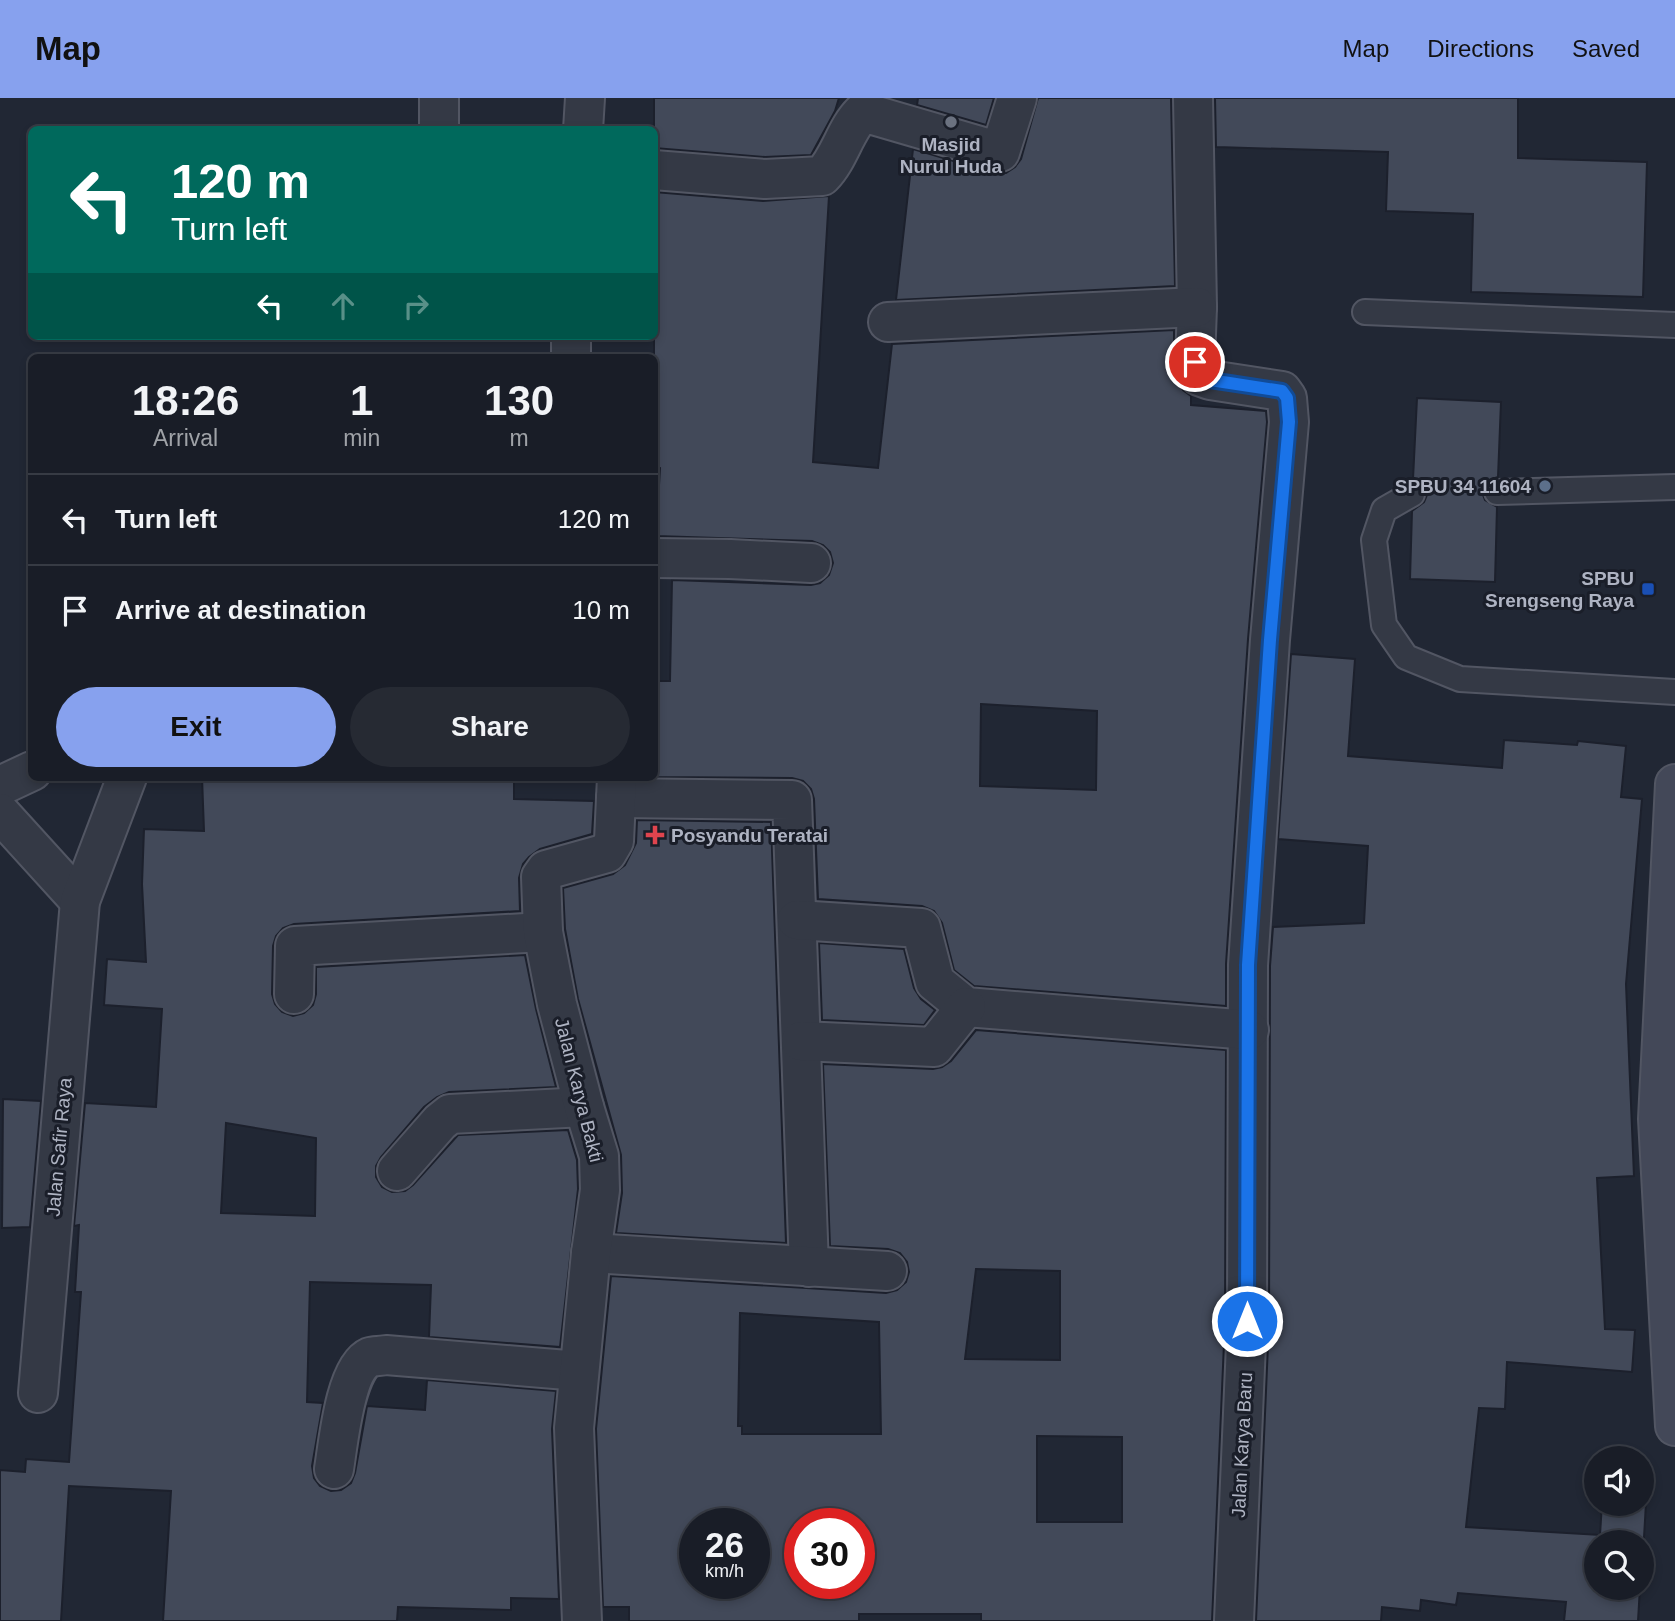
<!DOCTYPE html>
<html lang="en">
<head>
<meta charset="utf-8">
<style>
  :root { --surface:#191d27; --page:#262a33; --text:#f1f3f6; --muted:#9fa2a7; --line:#373b44; --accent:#87a1ee }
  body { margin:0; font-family:Helvetica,sans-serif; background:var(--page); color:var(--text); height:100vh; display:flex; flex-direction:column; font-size:26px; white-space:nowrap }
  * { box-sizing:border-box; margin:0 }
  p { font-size:23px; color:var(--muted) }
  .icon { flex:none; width:38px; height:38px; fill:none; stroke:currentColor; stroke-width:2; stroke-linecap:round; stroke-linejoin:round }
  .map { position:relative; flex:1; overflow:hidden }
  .panel { position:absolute; left:28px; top:256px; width:630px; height:427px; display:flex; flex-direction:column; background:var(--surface); border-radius:10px; box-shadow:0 4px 10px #0003,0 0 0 2px var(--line) }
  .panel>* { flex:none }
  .hud { position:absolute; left:28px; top:28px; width:630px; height:214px; border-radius:10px; box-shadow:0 4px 10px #0003,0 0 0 2px var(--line); background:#00695c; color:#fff; overflow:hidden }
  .tools { position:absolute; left:1584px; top:1348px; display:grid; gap:14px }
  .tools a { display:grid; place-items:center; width:70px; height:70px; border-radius:50%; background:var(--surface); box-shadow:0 4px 10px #0003,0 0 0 2px var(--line); font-size:35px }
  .speed { position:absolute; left:679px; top:1410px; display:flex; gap:14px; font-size:35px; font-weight:700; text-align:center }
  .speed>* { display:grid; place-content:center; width:91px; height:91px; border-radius:50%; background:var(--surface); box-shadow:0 4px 10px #0003,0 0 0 2px var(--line); line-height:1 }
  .speed small { font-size:18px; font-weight:400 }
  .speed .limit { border:10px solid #d22; background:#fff; color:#111 }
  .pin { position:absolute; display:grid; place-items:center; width:60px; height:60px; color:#fff; margin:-30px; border:4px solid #fff; border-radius:50%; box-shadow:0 2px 7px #0007 }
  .me { position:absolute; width:77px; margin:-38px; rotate:0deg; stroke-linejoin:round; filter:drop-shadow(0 0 5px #0008) }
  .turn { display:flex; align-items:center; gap:24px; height:147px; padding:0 28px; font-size:32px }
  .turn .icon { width:91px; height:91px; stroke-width:2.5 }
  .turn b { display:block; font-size:49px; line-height:60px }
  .lanes { display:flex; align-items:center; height:66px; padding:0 28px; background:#0003; justify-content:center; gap:35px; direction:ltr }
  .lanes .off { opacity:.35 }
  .eta { display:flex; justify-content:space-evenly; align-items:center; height:119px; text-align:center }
  .eta b { font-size:42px; font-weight:700; line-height:49px }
  .primary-button { display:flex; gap:14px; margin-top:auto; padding:14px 28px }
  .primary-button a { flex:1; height:80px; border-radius:42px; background:var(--accent); color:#111; font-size:28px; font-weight:700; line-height:80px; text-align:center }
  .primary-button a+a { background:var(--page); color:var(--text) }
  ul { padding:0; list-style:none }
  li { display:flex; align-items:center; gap:21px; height:91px; padding:0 28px; border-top:2px solid var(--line) }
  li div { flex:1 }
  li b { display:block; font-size:26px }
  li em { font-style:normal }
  header { display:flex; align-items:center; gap:42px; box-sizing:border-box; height:98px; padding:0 35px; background:var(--accent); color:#111 }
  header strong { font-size:33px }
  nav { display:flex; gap:38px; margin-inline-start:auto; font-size:24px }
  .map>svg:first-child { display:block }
</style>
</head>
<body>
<header>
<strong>Map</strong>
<nav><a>Map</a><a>Directions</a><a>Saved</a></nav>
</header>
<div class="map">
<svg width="1675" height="1523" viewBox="0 0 1675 1523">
  <rect width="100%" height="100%" fill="#212734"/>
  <g fill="#424959" stroke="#1c202c" stroke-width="2" fill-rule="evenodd">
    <polygon points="654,0 839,0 835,13 811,57 765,59 654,50"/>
    <polygon points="918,0 994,0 986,27 917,7"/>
    <polygon points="1038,0 1171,0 1175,188 896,202 913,51 994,75 1006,75 1015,69 1021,61"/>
    <polygon points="1215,0 1518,0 1518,60 1647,64 1643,199 1471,194 1473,116 1386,113 1388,54 1216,49"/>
    <path d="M654 94 763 103 829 98 813 364 878 370 892 246 1174 232V270L1183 292 1191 298V307L1266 313 1267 324 1248 541 1226 866V908L974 888 954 872 942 825 934 813 922 808 818 801 814 701 811 691 803 683 792 680 654 679V583H670L672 482 811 487 820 485 829 477 833 465 830 454 823 447 812 443 656 438 660 370 654 369ZM981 606 1097 613 1096 692 980 688Z"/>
    <polygon points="1417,300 1501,304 1498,379 1489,382 1482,394 1485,402 1497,409 1495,484 1410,481 1412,413 1424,404 1427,397 1424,388 1413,381"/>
    <polygon points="1291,556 1355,561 1348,658 1502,670 1504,642 1577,647 1578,643 1626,648 1621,699 1642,701 1626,886 1634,1078 1597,1080 1605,1231 1635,1232 1632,1274 1507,1264 1505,1311 1479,1310 1466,1429 1600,1437 1602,1405 1646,1405 1642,1474 1642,1444 1596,1444 1596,1489 1640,1489 1638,1523 1564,1523 1566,1504 1458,1495 1456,1507 1421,1502 1420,1513 1382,1509 1381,1523 1256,1523 1269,1224 1270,868 1273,829 1364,825 1368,748 1278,741"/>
    <path d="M202 679H514V701L594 703 592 736 540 751 529 759 523 766 519 780 520 813 294 826 283 830 276 838 273 848 272 896 275 906 282 914 293 918 304 915 313 907 316 896V869L525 857 536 911 556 989 449 994 437 999 424 1009 381 1059 376 1068V1079L382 1089 392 1094 405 1093 413 1087 458 1037 568 1032 577 1062 578 1091 560 1249 429 1239 431 1187 310 1184 307 1304 323 1305 312 1368 314 1380 320 1388 331 1393 341 1392 351 1385 355 1375 367 1308 425 1312 427 1282 556 1293 552 1331 559 1501 511 1500V1512L398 1509 397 1523H163L171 1393 69 1388 61 1523H0V1372L25 1374 26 1361 69 1364 81 1194H75L79 1127 74 1128 85 1005 156 1009 162 911 104 907 107 861 146 864 142 786 144 731 204 733ZM226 1025 316 1040 315 1118 221 1115Z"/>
    <polygon points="637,722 771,724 786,1145 616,1135 622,1095 621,1057 578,901 565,831 563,790 613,776 625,767 636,745"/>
    <polygon points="819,845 904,851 914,890 921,901 935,912 924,927 822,922"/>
    <path d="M976 932 1226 952 1225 1222 1212 1523H981V1516H859V1523H629V1509H603L596 1331 611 1178 886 1195 897 1192 906 1184 909 1174 907 1164 900 1155 888 1151 830 1148 823 966 933 971 942 969 951 963ZM976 1171 1060 1173V1262L965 1261ZM740 1215 879 1224 881 1336H742V1328H738ZM1037 1338 1122 1339V1424H1037ZM695 1426H754V1486H695ZM800 1426H859V1486H800Z"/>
    <polygon points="3,1001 41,1003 30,1129 2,1130"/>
  </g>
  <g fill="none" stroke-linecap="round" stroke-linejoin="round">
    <defs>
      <g id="lane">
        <polyline points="1365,214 1675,227"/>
        <polyline points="1497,394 1675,389"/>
        <polyline points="1412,396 1384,412 1374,442 1384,527 1406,559 1460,581 1675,594"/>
      </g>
      <g id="street">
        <polyline points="439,0 439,32"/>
        <polyline points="1193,0 1197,209 1195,264 1199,278 1210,282 1282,293 1287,300 1289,324 1270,542 1248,867 1247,1223 1234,1523"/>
        <polyline points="583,32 585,0"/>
        <path d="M654 72 765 81 822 78C840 60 845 31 863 14L1000 54 1017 0"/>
        <polyline points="888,224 1197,209"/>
        <polyline points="571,259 571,238"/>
        <polyline points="654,460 730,461 811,465"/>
        <polyline points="0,688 32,673"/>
        <polyline points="616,700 792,702 809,1169"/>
        <polyline points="0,715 80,803"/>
        <polyline points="797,822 921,830 935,884 966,909 1249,932"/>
        <polyline points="294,896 295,848 543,834"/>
        <polyline points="801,943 934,949 966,909"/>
        <polyline points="397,1073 440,1024 450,1016 584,1009"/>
        <polyline points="591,1155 887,1173"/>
        <polyline points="38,1295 80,803 127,679"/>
        <path d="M334 1371C338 1347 345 1270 370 1259 374 1258 381 1258 386 1257L579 1273"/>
        <polyline points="582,1523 574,1330 591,1155 600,1092 599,1058 584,1009 557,906 543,834 541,779 546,772 607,755 614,743 617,679"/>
      </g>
      <polyline id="secondary" points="1675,686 1658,1021 1675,1328"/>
    </defs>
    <use href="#lane" stroke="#525663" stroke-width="28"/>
    <use href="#street" stroke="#525663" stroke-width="42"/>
    <use href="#secondary" stroke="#525663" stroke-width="42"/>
    <use href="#lane" stroke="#343945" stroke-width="24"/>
    <use href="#street" stroke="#343945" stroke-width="38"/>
    <use href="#secondary" stroke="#434858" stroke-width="38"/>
  </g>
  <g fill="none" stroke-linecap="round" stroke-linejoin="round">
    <defs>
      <polyline id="route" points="1195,264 1199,278 1210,282 1282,293 1287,300 1289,324 1270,542 1248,867 1247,1223"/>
    </defs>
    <use href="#route" stroke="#114b97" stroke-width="18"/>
    <use href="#route" stroke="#1a73e8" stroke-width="12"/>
  </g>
  <circle fill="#6b7280" stroke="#1a1e29" stroke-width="2.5" cx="951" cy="24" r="7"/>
  <circle fill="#5c6f8a" stroke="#1a1e29" stroke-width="2.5" cx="1545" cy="388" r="7"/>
  <rect fill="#1a4fb4" stroke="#1a1e29" stroke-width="2.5" x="1641" y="484" width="14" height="14" rx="3.5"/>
  <path fill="#e0444e" stroke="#1a1e29" stroke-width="2.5" d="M651.5 726.5h7v7h7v7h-7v7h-7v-7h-7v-7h7z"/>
  <g text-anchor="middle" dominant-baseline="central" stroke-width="6" stroke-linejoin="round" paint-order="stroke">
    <g font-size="19" font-weight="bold" fill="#aeb3c2" stroke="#1a1e29" text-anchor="end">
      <text x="951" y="46" text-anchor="middle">Masjid<tspan x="951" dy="22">Nurul Huda</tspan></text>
      <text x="1531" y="388">SPBU 34 11604</text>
      <text x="1634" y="480">SPBU<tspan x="1634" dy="22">Srengseng Raya</tspan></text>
      <text x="671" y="737" text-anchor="start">Posyandu Teratai</text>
    </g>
    <g font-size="19" fill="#aeb3c2" stroke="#1a1e29">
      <text transform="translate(579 992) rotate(76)">Jalan Karya Bakti</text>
      <text transform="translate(59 1049) rotate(-85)">Jalan Safir Raya</text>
      <text transform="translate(1242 1347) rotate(-87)">Jalan Karya Baru</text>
    </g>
  </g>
</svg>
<div class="tools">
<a><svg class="icon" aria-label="sound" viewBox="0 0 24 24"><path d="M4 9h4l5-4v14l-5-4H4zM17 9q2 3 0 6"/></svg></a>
<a><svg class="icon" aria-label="search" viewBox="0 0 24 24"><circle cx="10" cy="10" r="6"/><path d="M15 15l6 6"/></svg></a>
</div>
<div class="speed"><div>26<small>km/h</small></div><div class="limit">30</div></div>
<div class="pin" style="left:1195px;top:264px;background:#d93025"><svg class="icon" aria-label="arrive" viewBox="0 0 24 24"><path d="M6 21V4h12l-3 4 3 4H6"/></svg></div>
<svg class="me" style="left:1247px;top:1223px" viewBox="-20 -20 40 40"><circle r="17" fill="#1a73e8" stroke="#fff" stroke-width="3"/><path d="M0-11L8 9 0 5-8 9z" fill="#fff"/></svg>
<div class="hud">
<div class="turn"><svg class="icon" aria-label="left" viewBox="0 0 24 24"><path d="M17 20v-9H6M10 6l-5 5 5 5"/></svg><div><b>120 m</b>Turn left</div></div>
<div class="lanes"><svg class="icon" aria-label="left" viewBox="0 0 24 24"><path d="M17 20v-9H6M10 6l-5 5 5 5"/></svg><svg class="icon off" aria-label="ahead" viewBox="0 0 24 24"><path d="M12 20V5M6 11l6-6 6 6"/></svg><svg class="icon off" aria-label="right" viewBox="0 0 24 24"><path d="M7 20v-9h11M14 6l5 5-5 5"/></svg></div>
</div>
<section class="panel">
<div class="eta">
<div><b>18:26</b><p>Arrival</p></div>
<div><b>1</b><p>min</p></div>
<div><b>130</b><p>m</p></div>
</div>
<ul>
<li><svg class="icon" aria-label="left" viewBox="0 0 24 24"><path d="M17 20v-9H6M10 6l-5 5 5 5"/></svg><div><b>Turn left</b></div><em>120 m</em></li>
<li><svg class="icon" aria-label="arrive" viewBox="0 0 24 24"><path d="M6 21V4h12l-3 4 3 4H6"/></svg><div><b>Arrive at destination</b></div><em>10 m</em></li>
</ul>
<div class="primary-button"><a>Exit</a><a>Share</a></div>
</section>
</div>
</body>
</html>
